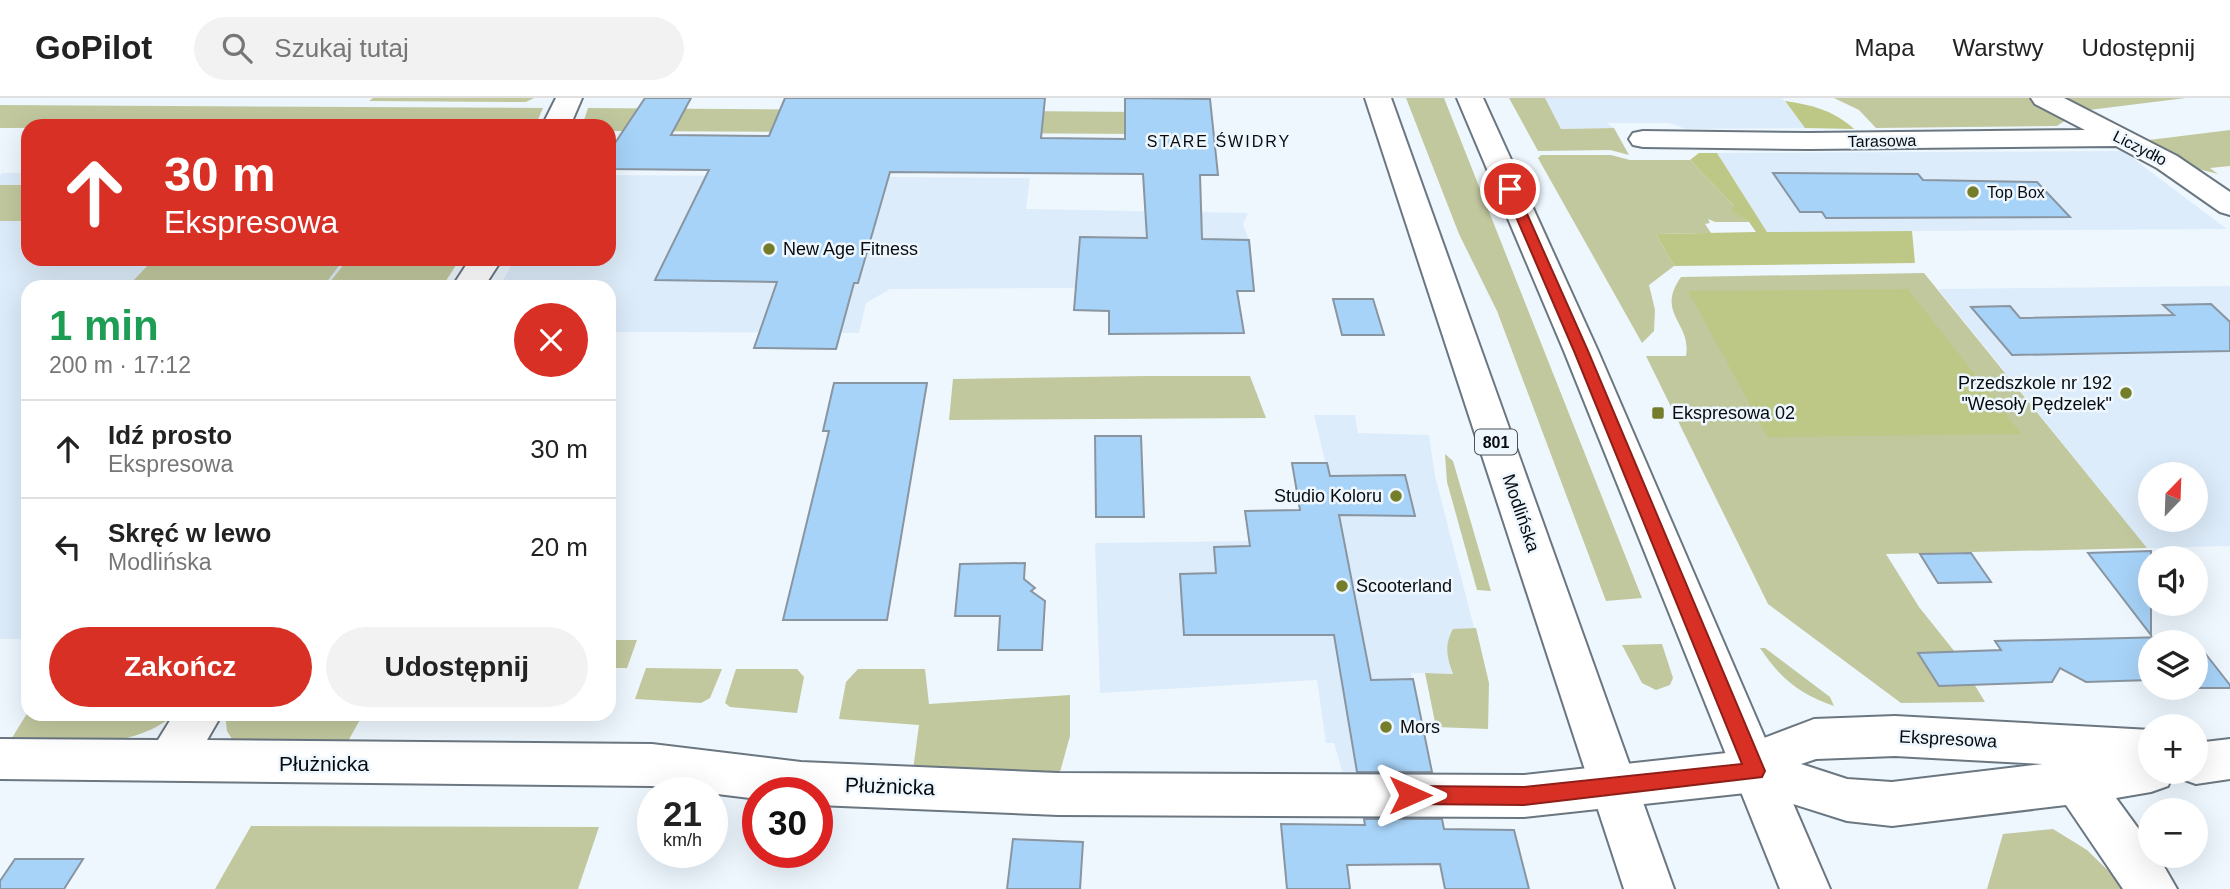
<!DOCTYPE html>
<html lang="pl">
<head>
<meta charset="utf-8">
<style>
  :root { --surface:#fff; --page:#f2f2f2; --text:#222; --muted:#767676; --line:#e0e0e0; --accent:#d93025 }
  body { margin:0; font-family:Arial,sans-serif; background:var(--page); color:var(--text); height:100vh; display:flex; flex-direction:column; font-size:26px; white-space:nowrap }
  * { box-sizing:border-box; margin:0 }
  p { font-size:23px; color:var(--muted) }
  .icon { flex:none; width:38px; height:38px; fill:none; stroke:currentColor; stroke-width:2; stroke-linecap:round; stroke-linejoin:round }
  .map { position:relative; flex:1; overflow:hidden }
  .sheet { position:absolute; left:21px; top:182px; width:595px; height:441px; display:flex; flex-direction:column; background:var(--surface); border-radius:21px; box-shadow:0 7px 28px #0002 }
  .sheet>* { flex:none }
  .top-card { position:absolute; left:21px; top:21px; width:595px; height:147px; border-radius:21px; box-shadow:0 7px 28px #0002; background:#d93025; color:#fff; overflow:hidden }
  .needle { width:46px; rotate:23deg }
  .tools { position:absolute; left:2138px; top:364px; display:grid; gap:14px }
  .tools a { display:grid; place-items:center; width:70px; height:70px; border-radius:50%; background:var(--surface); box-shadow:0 7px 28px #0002; font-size:35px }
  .speed { position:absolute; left:637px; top:679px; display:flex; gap:14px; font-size:35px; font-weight:700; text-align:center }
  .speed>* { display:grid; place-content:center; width:91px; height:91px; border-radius:50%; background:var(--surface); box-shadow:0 7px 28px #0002; line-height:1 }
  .speed small { font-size:18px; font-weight:400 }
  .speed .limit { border:10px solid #d22; background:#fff; color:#111 }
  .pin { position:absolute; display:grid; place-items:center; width:60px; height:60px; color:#fff; margin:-30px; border:4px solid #fff; border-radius:50%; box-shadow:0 2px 7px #0007 }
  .me { position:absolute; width:77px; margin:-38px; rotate:90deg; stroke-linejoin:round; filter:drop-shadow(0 0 5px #0008) }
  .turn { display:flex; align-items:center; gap:24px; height:147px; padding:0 28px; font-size:32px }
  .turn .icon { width:91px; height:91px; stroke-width:2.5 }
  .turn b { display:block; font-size:49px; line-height:60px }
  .round { display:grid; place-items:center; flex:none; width:74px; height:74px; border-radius:37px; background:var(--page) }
  .head { display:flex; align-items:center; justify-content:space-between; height:119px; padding:0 28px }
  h1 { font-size:42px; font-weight:700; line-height:52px; color:#1e9e55 }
  .primary-button { display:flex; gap:14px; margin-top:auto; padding:14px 28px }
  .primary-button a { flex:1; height:80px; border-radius:42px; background:var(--accent); color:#fff; font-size:28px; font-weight:700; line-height:80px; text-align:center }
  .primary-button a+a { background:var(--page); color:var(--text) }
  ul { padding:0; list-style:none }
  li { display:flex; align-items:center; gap:21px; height:98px; padding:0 28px; border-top:2px solid var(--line) }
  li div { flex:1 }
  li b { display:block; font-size:26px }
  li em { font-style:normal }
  header { display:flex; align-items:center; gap:42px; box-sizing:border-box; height:98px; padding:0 35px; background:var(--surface); border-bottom:2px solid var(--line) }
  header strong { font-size:33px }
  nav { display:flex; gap:38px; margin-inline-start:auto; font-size:24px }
  .search { width:490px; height:63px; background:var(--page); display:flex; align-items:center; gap:18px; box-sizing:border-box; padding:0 24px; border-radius:38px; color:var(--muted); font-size:26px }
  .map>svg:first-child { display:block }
</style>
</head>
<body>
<header>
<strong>GoPilot</strong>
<div class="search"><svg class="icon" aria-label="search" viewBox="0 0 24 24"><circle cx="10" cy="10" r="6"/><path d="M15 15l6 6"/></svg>Szukaj tutaj</div>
<nav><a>Mapa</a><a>Warstwy</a><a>Udostępnij</a></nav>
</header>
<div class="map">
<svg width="2230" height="791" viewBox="0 0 2230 791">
  <rect width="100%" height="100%" fill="#eef7fe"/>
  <g fill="#ddecfa" fill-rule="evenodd">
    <polygon points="1545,0 1782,0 1805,30 1686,31 1669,25 1607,25 1614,30 1561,31"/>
    <polygon points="2123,53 2227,131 1767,134 1717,55"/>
    <polygon points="2,75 28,75 28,161 348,161 326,189 28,189 28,541 0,541 0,77"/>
    <polygon points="609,77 1030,80 1026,111 1248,115 1243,126 1249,142 1081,139 1076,190 890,191 866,205 859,235 609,234 609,189 499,189 515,161 609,161"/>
    <path d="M2230 188V448L2147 450 1938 191ZM2151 376H2196V422H2151Z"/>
    <polygon points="1314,317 1355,317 1358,335 1429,337 1435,378 1486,576 1411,575 1432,676 1343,676 1334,645 1326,645 1317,582 1100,595 1095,445 1344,442"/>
  </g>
  <g fill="#c1c89e">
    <polygon points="373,0 534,0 526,4 369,3"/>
    <polygon points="1406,0 1444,0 1642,500 1606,503 1497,213 1459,136"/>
    <polygon points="1509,0 1545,0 1561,31 1614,30 1629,57 1610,52 1538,53"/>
    <polygon points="1834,0 2036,0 2066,22 2057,28 1876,30 1859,12"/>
    <polygon points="2056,0 2186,0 2081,13"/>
    <polygon points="0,7 541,10 543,10 535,28 0,30"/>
    <polygon points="588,10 1141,14 1141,36 609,33 609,28 582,28"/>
    <polygon points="2230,32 2230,68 2210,70 2218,76 2190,69 2141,43"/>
    <polygon points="1541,57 1611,57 1630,62 1690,62 1733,107 1732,113 1749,124 1715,124 1708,121 1710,125 1705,126 1711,135 1656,136 1674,168 1649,187 1655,212 1654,233 1642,245 1538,60"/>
    <rect x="0" y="87" width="28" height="36"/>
    <polygon points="154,161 344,161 323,189 127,189"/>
    <polygon points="348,161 460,161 442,189 326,189"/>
    <path d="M1924 175 2147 450 1886 456 1919 509 1955 554 1985 604 1901 605 1768 506 1646 258H1686C1692 224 1655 216 1681 179Z"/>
    <polygon points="1145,278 1250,278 1266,320 949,322 953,281"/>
    <polygon points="1445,356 1453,363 1491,493 1477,492 1447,384"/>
    <path d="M1476 530 1489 585 1488 631 1436 629 1425 575 1453 576C1447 559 1444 547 1453 531Z"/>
    <polygon points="609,542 637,542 627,570 609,570"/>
    <polygon points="1662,546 1673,580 1670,587 1656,592 1642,585 1622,547"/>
    <path d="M1760 550H1765L1830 599 1834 608C1799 596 1780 580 1760 550Z"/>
    <polygon points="646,570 722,571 710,600 701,605 635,601"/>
    <polygon points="736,571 797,571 804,579 797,615 730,609 725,605"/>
    <polygon points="858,571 925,571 929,606 1070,597 1070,638 1060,674 913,672 919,627 839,621 846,584"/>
    <path d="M28 614V616H175C130 655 65 643 10 643Z"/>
    <polygon points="225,616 363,616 346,647 250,645 232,641 227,633"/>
    <polygon points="251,728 599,729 578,791 215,791"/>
    <polygon points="2053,731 2087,752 2127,791 1987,791 2003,736"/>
  </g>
  <g fill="#bdc786">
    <path d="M1785 3C1812 7 1833 12 1854 31L1805 30Z"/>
    <polygon points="1699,55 1717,55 1767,134 1912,133 1915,165 1674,168 1656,136 1756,134 1749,124 1731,113 1733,107 1690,62"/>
    <polygon points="1908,191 2021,336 1768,339 1688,193"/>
  </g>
  <g fill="#a7d3f8" stroke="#8995a0" stroke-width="2">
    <polygon points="645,0 691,0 671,37 769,38 785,0 1045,0 1041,40 1125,41 1125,0 1210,1 1218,77 1200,77 1202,141 1249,142 1254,193 1237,193 1244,235 1109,236 1109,213 1074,212 1080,139 1147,140 1143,76 890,74 858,185 854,185 836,251 754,250 777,184 655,182 709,72 609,71 609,54"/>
    <polygon points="1773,75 1918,76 1923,82 2037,84 2070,119 1826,120 1822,114 1800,114"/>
    <polygon points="1333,201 1373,201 1384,237 1342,237"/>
    <polygon points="2211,206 2230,224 2230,253 2012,257 1971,209 2010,208 2020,220 2174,217 2163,207"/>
    <polygon points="834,285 927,285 887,522 783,522 829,333 823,333"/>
    <polygon points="1095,338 1141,338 1144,419 1096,419"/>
    <polygon points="1292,365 1327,365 1330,378 1405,377 1415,418 1339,417 1371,582 1413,581 1432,674 1357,674 1334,537 1184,537 1180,476 1216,475 1214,449 1250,448 1245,413 1300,412"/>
    <polygon points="2151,453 2151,537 2088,455"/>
    <polygon points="1971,455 1991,484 1938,485 1920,456"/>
    <polygon points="1025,465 1024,481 1035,490 1031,493 1045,503 1042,552 998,552 1000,518 955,518 960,466"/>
    <polygon points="2168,539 2172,544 2151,544 2151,582 2086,584 2060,570 2052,584 1939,588 1918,555 2001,552 1995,543"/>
    <polygon points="2197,545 2230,587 2230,590 2191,590 2196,590"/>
    <polygon points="1364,721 1442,721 1444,731 1514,732 1529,791 1445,791 1440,766 1347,767 1350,791 1287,791 1281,726 1365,727"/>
    <polygon points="1013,741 1083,744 1080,791 1007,791"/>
    <polygon points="15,761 83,761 64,791 0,791 0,783"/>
  </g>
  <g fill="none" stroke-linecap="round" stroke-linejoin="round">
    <defs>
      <g id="minor">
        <polygon points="556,0 582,0 570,28 542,28"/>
        <polygon points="2031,0 2064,0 2177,58 2230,94 2230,117 2220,114 2157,70 2116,48 1809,51 1643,49 1633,47 1629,41 1633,35 1643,33 1809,35 2085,32 2035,6"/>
        <polygon points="470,161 502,161 484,189 452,189"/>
        <path d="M174 616H222L207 642 652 646 801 664 1058 675 1524 677 1745 653 1764 640 1814 621 1895 618 2151 632V674H2174L2168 688 2151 694 2116 700 2151 748V758H2158L2177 791H2123L2066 707 1892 728 1847 723 1755 694 1524 719 1058 717 817 707V695H758V701L652 688 0 681V641L158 642ZM1895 658 2043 666 1892 684 1847 681 1801 666 1816 661Z"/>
        <polygon points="2230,641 2230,681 2196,686 2179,680 2176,674 2196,674 2196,645"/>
      </g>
      <g id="primary">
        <polygon points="1365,0 1391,0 1674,791 1624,791"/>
        <polygon points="1457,0 1483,0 1598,253 1830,791 1780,791 1564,253"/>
      </g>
    </defs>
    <use href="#minor" stroke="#6a7680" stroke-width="4"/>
    <use href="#primary" stroke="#6a7680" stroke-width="4"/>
    <use href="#minor" fill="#fff" fill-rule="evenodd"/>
    <use href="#primary" fill="#fff" fill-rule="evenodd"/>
  </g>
  <polygon fill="#d93025" stroke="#8d1f18" stroke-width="2" points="1510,87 1516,91 1588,253 1765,673 1762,679 1524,707 1410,706 1404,703 1401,697 1404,691 1410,688 1524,689 1742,666 1574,253 1504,91"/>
  <g fill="#747d29" stroke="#eef7fe" stroke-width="2.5">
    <circle cx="1973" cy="94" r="7"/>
    <circle cx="769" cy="151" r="7"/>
    <circle cx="2126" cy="295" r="7"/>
    <rect x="1651" y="308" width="14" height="14" rx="3.5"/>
    <circle cx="1396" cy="398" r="7"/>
    <circle cx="1342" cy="488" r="7"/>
    <circle cx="1386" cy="629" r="7"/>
  </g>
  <g text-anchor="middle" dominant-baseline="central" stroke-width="5" stroke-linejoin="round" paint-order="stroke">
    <g font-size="16" letter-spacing="2" fill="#080c10" stroke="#eef7fe">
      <text x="1219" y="43">STARE ŚWIDRY</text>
    </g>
    <g font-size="16" fill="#080c10" stroke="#eef7fe">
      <text transform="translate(1882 43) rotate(-1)">Tarasowa</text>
      <text transform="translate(2140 50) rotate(27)">Liczydło</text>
    </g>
    <g font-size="16" fill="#080c10" stroke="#eef7fe" text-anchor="start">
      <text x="1987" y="94">Top Box</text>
    </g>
    <rect fill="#eef7fe" stroke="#4d5257" stroke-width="2" x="1475" y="331.5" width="42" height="25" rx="5"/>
    <g font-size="16" font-weight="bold" fill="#080c10">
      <text x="1496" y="344">801</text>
    </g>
    <g font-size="18" fill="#080c10" stroke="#eef7fe" text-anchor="start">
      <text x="783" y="151">New Age Fitness</text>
      <text x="2112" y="285" text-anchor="end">Przedszkole nr 192<tspan x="2112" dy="21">"Wesoły Pędzelek"</tspan></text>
      <text x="1672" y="315">Ekspresowa 02</text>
      <text x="1382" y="398" text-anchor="end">Studio Koloru</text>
      <text x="1356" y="488">Scooterland</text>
      <text x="1400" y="629">Mors</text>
    </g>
    <g font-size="18" fill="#080c10" stroke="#eef7fe">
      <text transform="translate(1521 415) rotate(71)">Modlińska</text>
      <text transform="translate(1948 641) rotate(3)">Ekspresowa</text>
    </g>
    <g font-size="21" fill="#080c10" stroke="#eef7fe">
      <text x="324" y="665">Płużnicka</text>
      <text transform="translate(890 688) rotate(2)">Płużnicka</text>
    </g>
  </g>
</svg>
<div class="tools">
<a><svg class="needle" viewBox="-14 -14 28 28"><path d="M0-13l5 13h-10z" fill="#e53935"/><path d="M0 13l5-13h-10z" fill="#767676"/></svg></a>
<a><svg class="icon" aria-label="sound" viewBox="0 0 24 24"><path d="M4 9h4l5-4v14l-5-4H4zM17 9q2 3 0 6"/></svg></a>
<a><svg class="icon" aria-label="layers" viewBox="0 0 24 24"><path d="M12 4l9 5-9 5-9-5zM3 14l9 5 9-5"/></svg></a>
<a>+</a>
<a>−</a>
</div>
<div class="speed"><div>21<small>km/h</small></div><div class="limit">30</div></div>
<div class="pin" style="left:1510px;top:91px;background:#d93025"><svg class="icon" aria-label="arrive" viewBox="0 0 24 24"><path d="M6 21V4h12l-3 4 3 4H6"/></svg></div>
<svg class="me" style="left:1410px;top:697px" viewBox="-20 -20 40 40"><path d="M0-17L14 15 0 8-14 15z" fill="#d93025" stroke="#fff" stroke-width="4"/></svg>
<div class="top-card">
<div class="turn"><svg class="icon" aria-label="ahead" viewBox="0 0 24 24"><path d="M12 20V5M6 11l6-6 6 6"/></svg><div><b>30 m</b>Ekspresowa</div></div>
</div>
<section class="sheet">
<div class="head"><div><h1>1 min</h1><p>200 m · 17:12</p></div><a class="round" style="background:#d93025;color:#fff"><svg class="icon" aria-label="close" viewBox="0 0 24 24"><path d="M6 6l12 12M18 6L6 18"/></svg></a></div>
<ul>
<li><svg class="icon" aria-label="ahead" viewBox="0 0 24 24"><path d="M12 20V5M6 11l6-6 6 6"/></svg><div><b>Idź prosto</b><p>Ekspresowa</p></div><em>30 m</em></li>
<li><svg class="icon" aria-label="left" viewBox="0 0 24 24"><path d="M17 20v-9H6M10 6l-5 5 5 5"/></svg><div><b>Skręć w lewo</b><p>Modlińska</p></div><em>20 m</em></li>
</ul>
<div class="primary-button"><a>Zakończ</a><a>Udostępnij</a></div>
</section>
</div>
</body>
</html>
